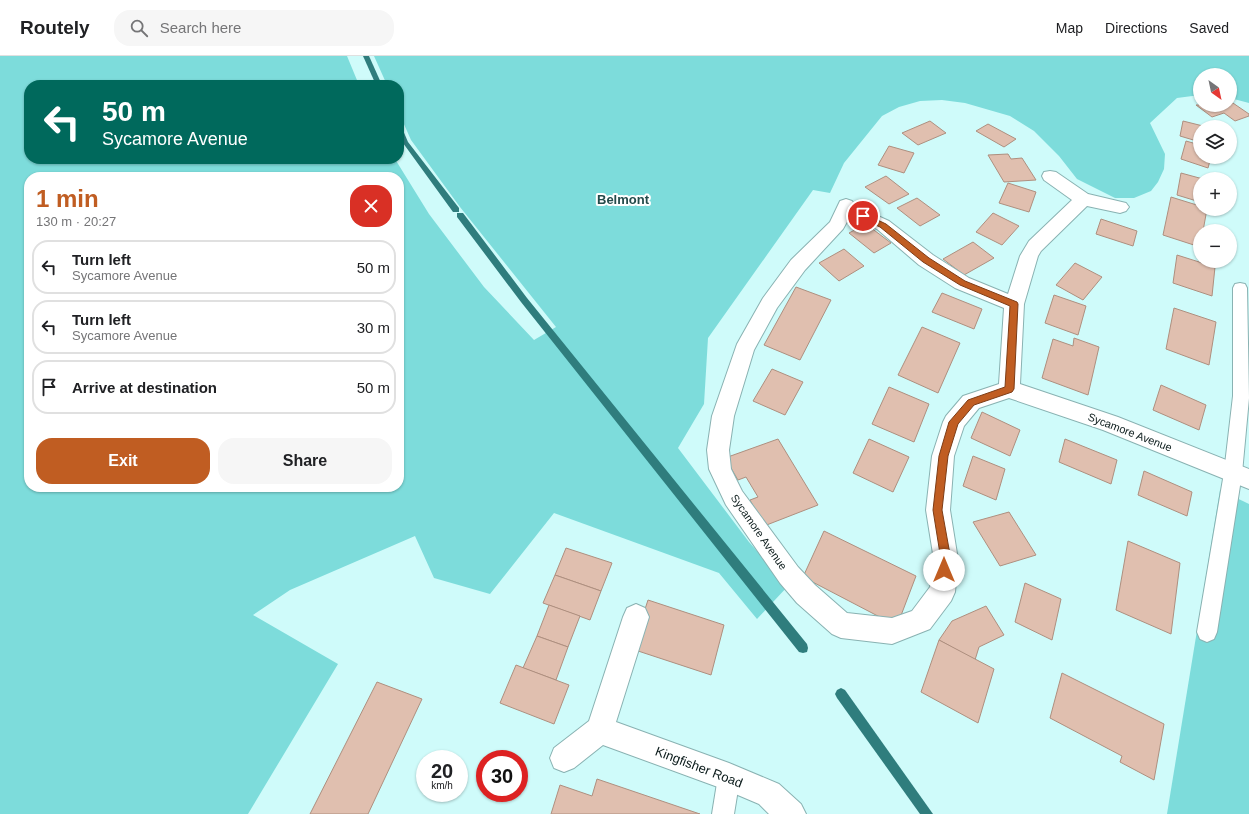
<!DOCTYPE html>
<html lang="en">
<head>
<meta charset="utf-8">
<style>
  :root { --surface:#fff; --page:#f6f6f6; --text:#202124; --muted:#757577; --line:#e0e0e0; --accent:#c05d22 }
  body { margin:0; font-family:Helvetica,sans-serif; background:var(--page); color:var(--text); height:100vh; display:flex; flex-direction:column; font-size:15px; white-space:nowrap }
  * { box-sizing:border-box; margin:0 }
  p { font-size:13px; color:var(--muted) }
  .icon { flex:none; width:22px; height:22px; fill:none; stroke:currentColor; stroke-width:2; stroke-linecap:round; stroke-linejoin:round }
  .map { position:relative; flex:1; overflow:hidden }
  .details { position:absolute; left:24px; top:116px; width:380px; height:320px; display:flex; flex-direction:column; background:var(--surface); border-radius:16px; box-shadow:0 1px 3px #0004 }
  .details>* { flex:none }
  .guide { position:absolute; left:24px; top:24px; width:380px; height:84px; border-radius:16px; box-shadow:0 1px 3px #0004; background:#00695c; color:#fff; overflow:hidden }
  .needle { width:26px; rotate:147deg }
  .controls { position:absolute; left:1193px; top:12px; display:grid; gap:8px }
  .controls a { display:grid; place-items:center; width:44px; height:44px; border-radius:50%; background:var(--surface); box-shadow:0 1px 3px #0004; font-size:20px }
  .speed { position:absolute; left:416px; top:694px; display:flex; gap:8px; font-size:20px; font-weight:700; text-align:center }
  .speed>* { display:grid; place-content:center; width:52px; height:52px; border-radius:50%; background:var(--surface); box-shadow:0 1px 3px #0004; line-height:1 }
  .speed small { font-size:10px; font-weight:400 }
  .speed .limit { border:6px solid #d22; background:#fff; color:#111 }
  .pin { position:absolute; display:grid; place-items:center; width:34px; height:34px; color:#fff; margin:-17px; border:2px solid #fff; border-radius:50%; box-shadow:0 1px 4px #0007 }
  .me { position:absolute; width:44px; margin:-22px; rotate:0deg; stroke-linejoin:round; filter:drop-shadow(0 0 3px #0008) }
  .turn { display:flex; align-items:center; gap:14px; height:84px; padding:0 12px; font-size:18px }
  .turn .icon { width:52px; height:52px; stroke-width:2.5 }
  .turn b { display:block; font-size:28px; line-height:34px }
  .round { display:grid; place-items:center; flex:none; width:42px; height:42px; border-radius:16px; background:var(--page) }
  .summary { display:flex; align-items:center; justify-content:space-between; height:68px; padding:0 12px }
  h1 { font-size:24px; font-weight:800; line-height:30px; color:var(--accent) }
  .cta { display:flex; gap:8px; margin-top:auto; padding:8px 12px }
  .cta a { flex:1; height:46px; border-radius:16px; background:var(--accent); color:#fff; font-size:16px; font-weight:800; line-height:46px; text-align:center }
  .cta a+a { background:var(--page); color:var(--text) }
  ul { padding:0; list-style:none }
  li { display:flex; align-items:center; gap:12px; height:54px; margin:0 8px 6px; padding:0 4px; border:2px solid var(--line); border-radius:16px }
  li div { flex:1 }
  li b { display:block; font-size:15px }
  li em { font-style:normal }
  header { display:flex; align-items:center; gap:24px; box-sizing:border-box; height:56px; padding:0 20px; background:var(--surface); border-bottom:1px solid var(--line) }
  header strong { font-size:19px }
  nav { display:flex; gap:22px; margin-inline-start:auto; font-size:14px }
  .search { width:280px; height:36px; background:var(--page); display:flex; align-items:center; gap:10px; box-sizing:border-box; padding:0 14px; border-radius:16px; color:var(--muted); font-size:15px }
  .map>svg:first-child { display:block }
</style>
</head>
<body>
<header>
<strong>Routely</strong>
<div class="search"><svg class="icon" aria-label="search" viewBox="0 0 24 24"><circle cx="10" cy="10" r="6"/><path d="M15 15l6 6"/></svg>Search here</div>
<nav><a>Map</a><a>Directions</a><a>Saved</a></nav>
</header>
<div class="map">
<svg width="1249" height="758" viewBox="0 0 1249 758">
  <rect width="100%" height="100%" fill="#cffbfa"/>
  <g fill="#7ddcdb" fill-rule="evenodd">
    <path d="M0 0H347L359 29H29V103H395L429 158 484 231 534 284 556 271 460 151 411 84 399 57V29H387L374 0H1249V47L1230 42V19H1200V39L1177 42 1150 67 1165 98 1164 113 1158 126 1151 135 1134 142H1115L1077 123 1059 100 1034 75 1010 60 965 47 942 44 920 45 899 51 882 60 844 107 830 137 813 134 708 282 704 348 678 392 749 486 788 530 757 563 719 517 554 457 490 538 434 522 415 480 290 534 253 559 338 608 248 758H0ZM29 121H399V431H29Z"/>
    <polygon points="1220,434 1249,448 1249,758 1167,758"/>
  </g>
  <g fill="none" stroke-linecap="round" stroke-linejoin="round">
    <g fill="#2f7d7d" fill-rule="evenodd">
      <polygon points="363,0 369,0 382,29 376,29"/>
      <polygon points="399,70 402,72 408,86 459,152 459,156 453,156 403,87 399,80"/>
      <polygon points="457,157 463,157 527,242 807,588 808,592 807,596 803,597 799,596 521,246 457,161"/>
      <polygon points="841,632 845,634 933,758 920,758 837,642 835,638 837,634"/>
    </g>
  </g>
  <g fill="#e0bfaf" stroke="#ae8f7f">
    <polygon points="1230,45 1249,58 1249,60 1235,65 1224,57 1212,61 1196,49 1230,49"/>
    <polygon points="930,65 946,77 918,89 902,77"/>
    <polygon points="1183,65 1207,71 1200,71 1200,86 1180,80"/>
    <polygon points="988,68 1016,83 1004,91 976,75"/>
    <polygon points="1186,85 1200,89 1200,101 1211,101 1208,112 1181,103"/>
    <polygon points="889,90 914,97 904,117 878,109"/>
    <polygon points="1008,98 1011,103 1022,102 1036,124 1004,126 988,99"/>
    <polygon points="1181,117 1203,123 1200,123 1200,146 1177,139"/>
    <polygon points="886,120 909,138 889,148 865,131"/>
    <polygon points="1008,127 1036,136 1029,156 999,147"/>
    <polygon points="1171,141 1200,150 1200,153 1207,153 1203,175 1200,175 1200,191 1163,179"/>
    <polygon points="917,142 940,159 920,170 897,152"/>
    <polygon points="993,157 1019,170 1002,189 976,176"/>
    <polygon points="1101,163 1137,175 1133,190 1096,178"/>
    <polygon points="866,168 891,187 874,197 849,177"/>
    <polygon points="973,186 994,202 964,219 943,203"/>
    <polygon points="844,193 864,210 839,225 819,207"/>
    <polygon points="1177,199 1215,211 1212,240 1173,227"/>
    <polygon points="1075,207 1102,221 1083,244 1056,229"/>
    <polygon points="796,231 831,244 800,304 764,289"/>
    <polygon points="942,237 982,253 974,273 932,256"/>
    <polygon points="1054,239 1086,250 1078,279 1045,267"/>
    <polygon points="1174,252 1216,266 1209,309 1166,293"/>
    <polygon points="922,271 960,287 938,337 898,319"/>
    <polygon points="1074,282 1099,291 1088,339 1042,322 1053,283 1073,290"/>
    <polygon points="772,313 803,326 785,359 753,345"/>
    <polygon points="1161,329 1206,349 1199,374 1153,354"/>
    <polygon points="889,331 929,348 914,386 872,368"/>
    <polygon points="982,356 1020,374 1010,400 971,382"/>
    <polygon points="778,383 818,449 764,470 750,444 758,441 746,421 738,424 725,402"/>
    <polygon points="869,383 909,401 893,436 853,417"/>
    <polygon points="1065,383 1117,404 1111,428 1059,406"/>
    <polygon points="973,400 1005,413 996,444 963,430"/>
    <polygon points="1144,415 1192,436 1187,460 1138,439"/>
    <polygon points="1009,456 1036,499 1000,510 973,466"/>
    <polygon points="824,475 916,520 897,570 803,521"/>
    <polygon points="1128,485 1180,507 1171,578 1116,554"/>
    <polygon points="566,492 612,507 601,535 555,519"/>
    <polygon points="555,519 601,535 590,564 543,547"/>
    <polygon points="1025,527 1061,543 1052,584 1015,566"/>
    <polygon points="648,544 724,569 711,619 632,593"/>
    <polygon points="549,549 580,560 568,591 537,580"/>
    <polygon points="986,550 1004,579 979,591 975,604 939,584 952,565"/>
    <polygon points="537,580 568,591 556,624 523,612"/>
    <polygon points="939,584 994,613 978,667 921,636"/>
    <polygon points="516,609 569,629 554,668 500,647"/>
    <polygon points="1062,617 1164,668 1154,724 1120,706 1122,700 1050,662"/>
    <polygon points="377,626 422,643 368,758 310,758"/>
    <polygon points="597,723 700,758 551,758 560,729 592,740"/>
  </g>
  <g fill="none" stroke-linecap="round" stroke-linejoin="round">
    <defs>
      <g id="service">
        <polygon points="1240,227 1245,228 1247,232 1249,342 1242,417 1217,576 1214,583 1207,586 1200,583 1197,576 1224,417 1233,340 1233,232 1235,228"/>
        <polygon points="729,710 737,713 740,721 734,758 712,758 718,721 721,713"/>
      </g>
      <g id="minor">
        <path d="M1050 115 1056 116 1088 138 1126 147 1129 151 1126 155 1120 157 1087 150 1041 195 1038 200 1024 248 1020 328 1118 361 1249 413V433L1103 374 1009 342 979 352 964 370 954 400 950 454 958 504 955 536 951 545 930 573 892 588 841 582 832 578 797 547 780 527 726 449 709 413 707 394 712 360 737 288 763 242 791 204 830 166 840 145 846 143 852 145 855 149 853 153 869 156 889 165 933 199 969 222 1008 238 1020 200 1029 185 1072 144 1044 124 1042 120 1044 116ZM848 164 859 165 877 173 919 209 955 232 1004 252 999 328 963 340 946 360 943 366 932 400 926 454 934 504 930 531 912 555 892 562 847 557 815 529 798 511 742 435 731 413 729 394 734 360 754 294 777 252 805 214 843 173Z"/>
        <polygon points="636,548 645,552 649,561 616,666 729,707 779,728 801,748 806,758 769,758 759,748 726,734 603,689 574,712 564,716 554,712 550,702 554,692 589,665 623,561 627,552"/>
      </g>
    </defs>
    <use href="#service" stroke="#89b2b2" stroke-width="2"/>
    <use href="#minor" stroke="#89b2b2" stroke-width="2"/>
    <use href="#service" fill="#fff" fill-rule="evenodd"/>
    <use href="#minor" fill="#fff" fill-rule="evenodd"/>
  </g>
  <polygon fill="#c05d22" stroke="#7d3c16" points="860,158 865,158 886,168 929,202 965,225 1017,246 1018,248 1014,333 1012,336 974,349 958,368 948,400 942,454 951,504 948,518 944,519 941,518 939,514 941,504 933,454 939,400 949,366 968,344 1005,331 1010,250 960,229 923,206 880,171 860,162"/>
  <g text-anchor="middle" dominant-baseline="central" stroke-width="4" stroke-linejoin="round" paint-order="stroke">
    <g font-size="11" fill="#0a1a1a" stroke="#fff">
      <text transform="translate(1130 376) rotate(21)">Sycamore Avenue</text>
      <text transform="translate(759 476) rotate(55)">Sycamore Avenue</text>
    </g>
    <g font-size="13" font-weight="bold" fill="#244b4b" stroke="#fff">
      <text x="623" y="143">Belmont</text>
    </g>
    <g font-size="13" fill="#0a1a1a" stroke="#fff">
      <text transform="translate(699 711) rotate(21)">Kingfisher Road</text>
    </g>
  </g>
</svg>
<div class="controls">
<a><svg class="needle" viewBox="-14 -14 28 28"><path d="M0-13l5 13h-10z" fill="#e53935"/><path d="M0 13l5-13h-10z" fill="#757577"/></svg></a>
<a><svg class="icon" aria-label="layers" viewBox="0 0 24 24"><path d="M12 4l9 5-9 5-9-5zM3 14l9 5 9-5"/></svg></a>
<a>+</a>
<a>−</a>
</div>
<div class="speed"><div>20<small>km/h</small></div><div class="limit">30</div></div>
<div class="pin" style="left:863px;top:160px;background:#d93025"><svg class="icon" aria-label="arrive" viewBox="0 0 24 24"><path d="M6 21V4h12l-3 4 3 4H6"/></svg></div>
<svg class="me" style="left:944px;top:514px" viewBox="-20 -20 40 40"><circle r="19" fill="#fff"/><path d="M0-13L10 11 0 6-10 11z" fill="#c05d22"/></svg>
<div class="guide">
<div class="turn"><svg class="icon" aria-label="left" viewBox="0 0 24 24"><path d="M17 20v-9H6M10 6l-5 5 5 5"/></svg><div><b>50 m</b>Sycamore Avenue</div></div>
</div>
<section class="details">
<div class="summary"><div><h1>1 min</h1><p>130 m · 20:27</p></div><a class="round" style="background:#d93025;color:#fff"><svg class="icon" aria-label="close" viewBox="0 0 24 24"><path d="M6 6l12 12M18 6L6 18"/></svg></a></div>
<ul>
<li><svg class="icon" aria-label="left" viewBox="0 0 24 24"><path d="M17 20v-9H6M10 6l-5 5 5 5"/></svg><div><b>Turn left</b><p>Sycamore Avenue</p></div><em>50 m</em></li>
<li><svg class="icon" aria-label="left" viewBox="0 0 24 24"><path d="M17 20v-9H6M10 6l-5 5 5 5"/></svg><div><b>Turn left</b><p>Sycamore Avenue</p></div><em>30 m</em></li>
<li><svg class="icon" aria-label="arrive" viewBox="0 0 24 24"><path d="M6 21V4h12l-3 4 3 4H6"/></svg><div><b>Arrive at destination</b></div><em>50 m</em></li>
</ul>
<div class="cta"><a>Exit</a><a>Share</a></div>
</section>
</div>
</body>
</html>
